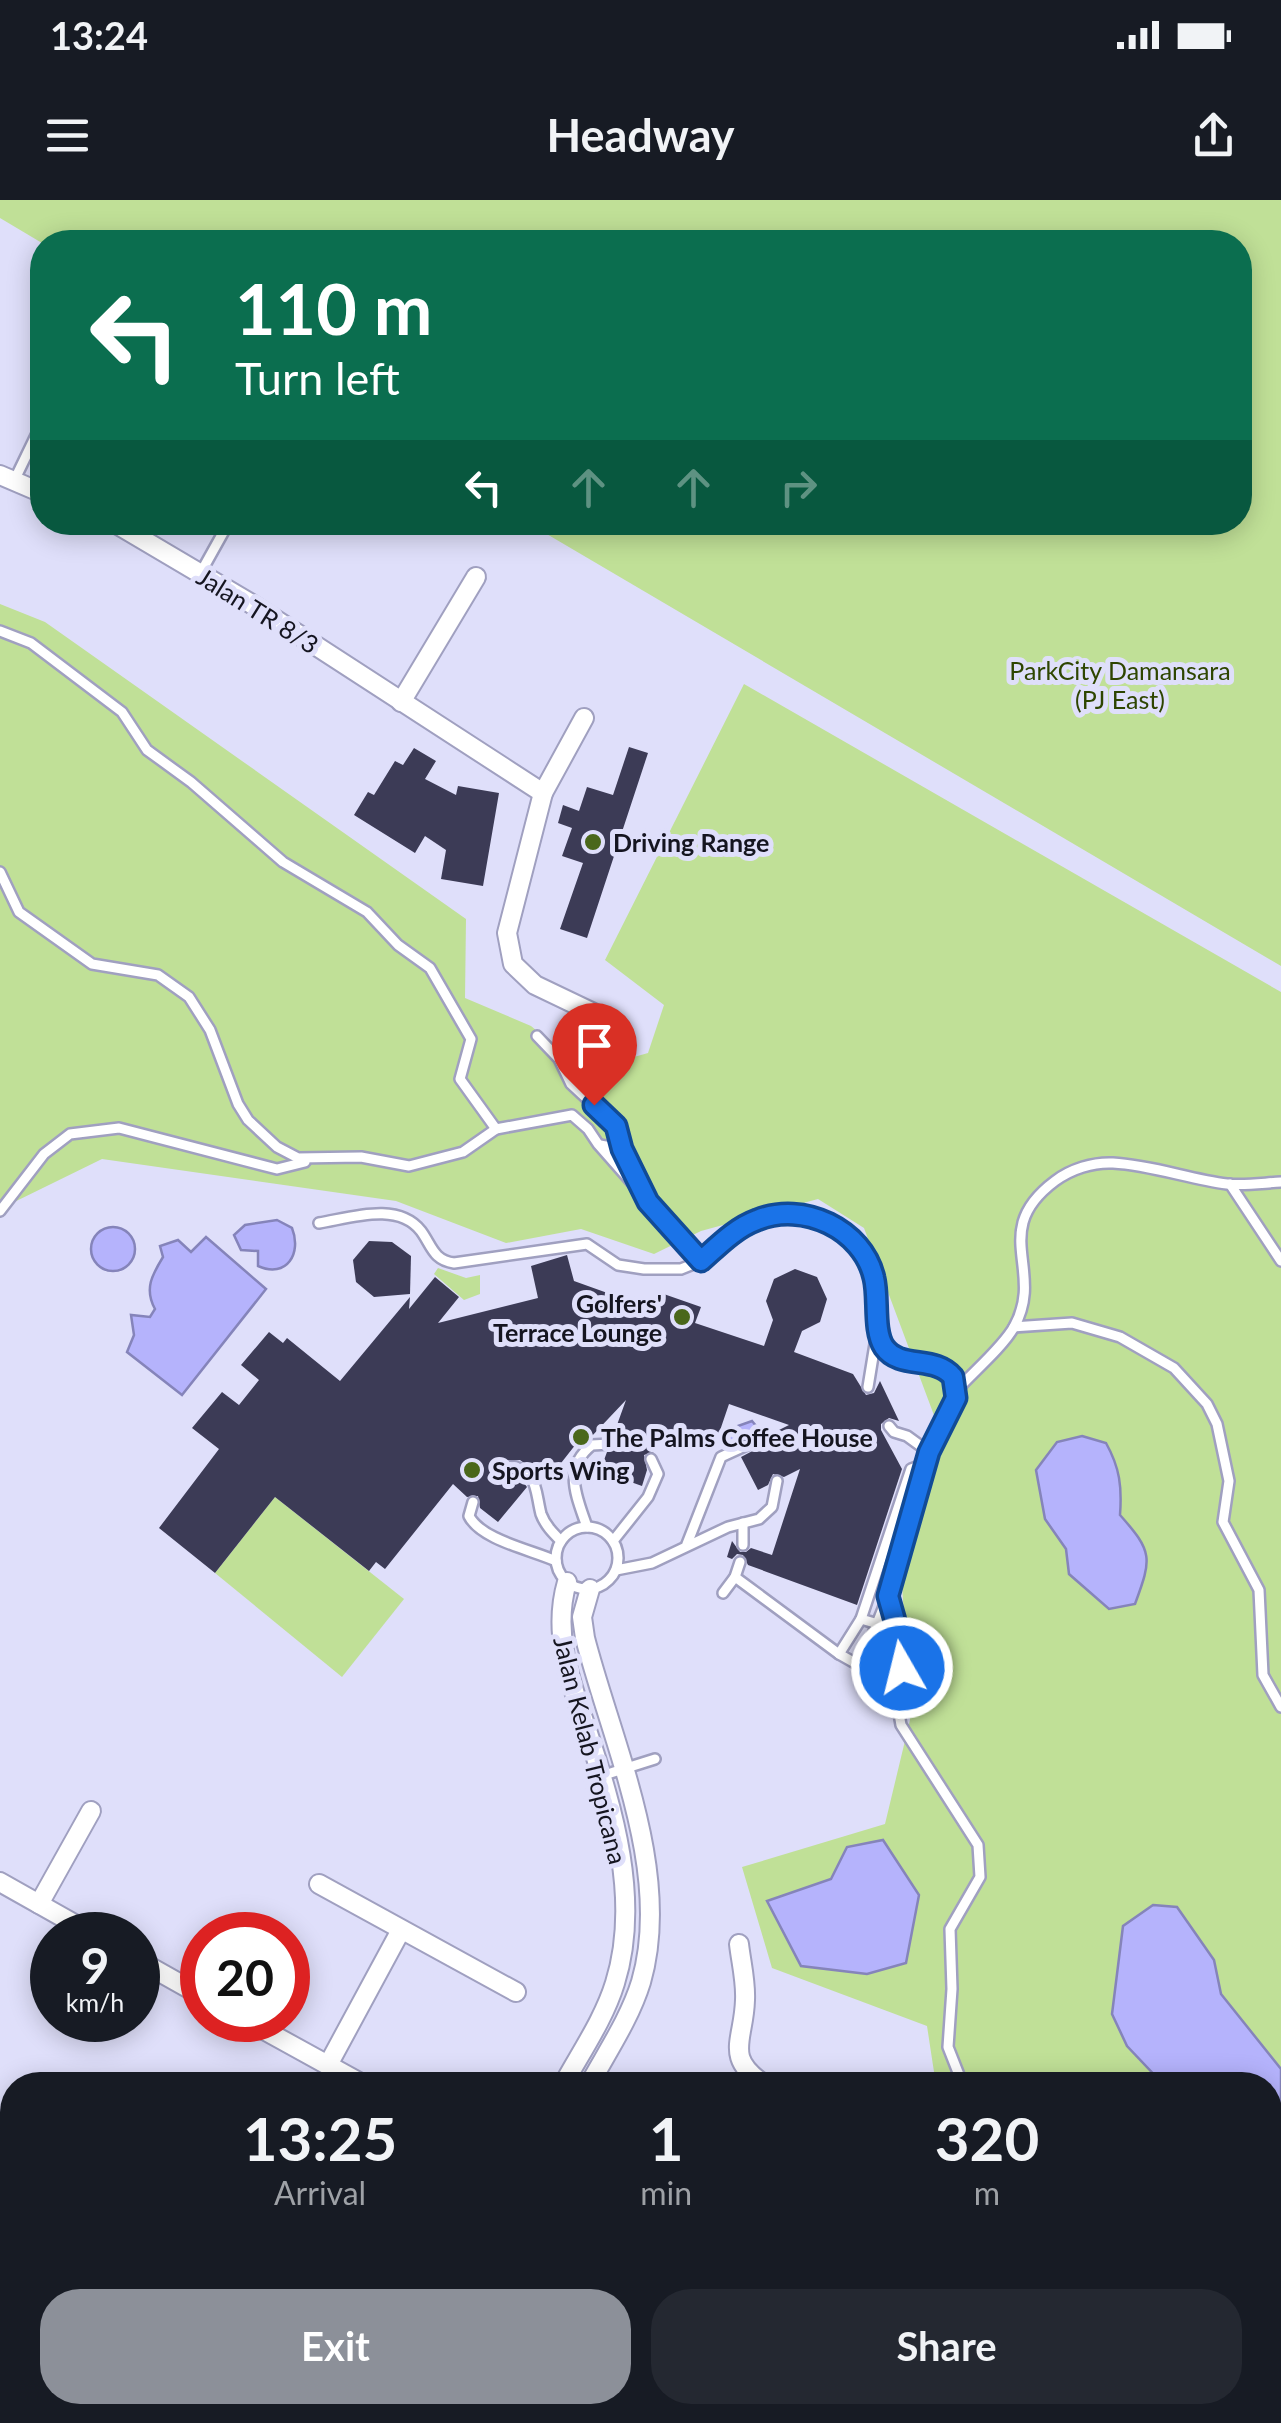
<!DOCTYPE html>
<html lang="en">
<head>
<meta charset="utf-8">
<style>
  :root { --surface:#171b24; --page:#242831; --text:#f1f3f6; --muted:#9ea1a6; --accent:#8c9099 }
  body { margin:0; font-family:Lato,sans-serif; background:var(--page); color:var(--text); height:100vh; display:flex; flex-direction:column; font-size:38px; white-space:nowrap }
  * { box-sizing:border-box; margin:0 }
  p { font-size:32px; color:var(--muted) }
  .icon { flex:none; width:55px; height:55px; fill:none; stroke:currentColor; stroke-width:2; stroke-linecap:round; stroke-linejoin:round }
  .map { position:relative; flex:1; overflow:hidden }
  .drawer { position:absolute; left:0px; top:1872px; width:1282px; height:352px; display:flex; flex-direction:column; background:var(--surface); border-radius:40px 40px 0 0; box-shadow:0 5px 25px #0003 }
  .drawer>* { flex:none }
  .guide { position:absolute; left:30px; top:30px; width:1222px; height:305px; border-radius:40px; box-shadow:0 5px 25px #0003; background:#0b6e4f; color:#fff; overflow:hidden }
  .speed { position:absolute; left:30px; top:1712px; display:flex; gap:20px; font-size:50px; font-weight:700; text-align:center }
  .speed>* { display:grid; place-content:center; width:130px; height:130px; border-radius:50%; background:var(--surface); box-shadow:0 5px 25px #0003; line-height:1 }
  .speed small { font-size:25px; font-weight:400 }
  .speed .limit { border:15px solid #d22; background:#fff; color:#111 }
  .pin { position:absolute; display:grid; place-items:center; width:85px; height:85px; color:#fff; margin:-102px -42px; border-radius:50% 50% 50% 0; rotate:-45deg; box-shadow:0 0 10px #0007 }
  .pin .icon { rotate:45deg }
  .me { position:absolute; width:110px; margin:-55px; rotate:352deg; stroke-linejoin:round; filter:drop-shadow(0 0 8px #0008) }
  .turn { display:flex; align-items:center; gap:35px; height:210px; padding:0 40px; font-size:45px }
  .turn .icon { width:130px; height:130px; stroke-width:2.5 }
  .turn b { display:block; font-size:70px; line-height:85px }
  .lanes { display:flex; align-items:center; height:95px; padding:0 40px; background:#0003; justify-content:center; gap:50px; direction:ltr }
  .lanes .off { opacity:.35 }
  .eta { display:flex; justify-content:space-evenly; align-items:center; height:170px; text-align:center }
  .eta b { font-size:60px; font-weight:700; line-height:70px }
  .button { display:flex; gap:20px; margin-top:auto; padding:20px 40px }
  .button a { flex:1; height:115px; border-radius:40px; background:var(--accent); color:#fff; font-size:40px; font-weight:700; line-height:115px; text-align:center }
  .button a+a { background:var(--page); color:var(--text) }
  .status { display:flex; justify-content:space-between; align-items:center; height:70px; padding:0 50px; background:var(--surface); direction:ltr }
  .status svg { height:28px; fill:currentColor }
  header { display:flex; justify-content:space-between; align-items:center; height:130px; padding:0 40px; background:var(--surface); font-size:45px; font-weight:700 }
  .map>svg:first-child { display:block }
</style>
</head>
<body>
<div class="status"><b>13:24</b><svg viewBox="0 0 49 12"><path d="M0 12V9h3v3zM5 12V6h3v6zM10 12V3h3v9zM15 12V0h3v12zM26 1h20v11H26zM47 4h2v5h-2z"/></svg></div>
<header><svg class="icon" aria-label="menu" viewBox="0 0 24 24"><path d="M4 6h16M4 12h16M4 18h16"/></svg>Headway<svg class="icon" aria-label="share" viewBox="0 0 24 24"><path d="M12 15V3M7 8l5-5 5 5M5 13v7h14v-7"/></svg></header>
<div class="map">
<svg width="1281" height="2223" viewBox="0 0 1281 2223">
  <rect width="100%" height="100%" fill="#dfdffa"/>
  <g fill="#c0e097">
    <polygon points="0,0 1281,0 1281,766 528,323 1240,322 1240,42 42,43 0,18"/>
    <polygon points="0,404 45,422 466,719 465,798 531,826 585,871 648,853 664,805 605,760 744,484 1281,792 1281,2200 1270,2206 1270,1885 936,1885 927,1826 772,1768 742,1667 885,1624 910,1520 902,1384 944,1242 864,1028 818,999 701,1031 654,1054 581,1029 506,1043 396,1001 102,959 0,1009"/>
    <polygon points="438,1068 466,1078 480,1075 480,1094 464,1100 434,1074"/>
    <polygon points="275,1297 404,1399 342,1477 215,1373"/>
  </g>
  <g fill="#b5b3fc" stroke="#8584ba" stroke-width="2.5">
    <path d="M277 1020 292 1028C302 1053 287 1079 258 1066V1051L241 1050 234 1035 245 1025Z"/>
    <circle cx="113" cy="1049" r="22"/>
    <path d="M206 1037 266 1089 182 1195 127 1152 134 1135 131 1115 150 1117 155 1109C144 1089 152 1075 163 1057L160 1046 178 1040 191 1052Z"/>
    <polygon points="752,1221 762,1233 729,1250 721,1232"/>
    <path d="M1082 1236 1106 1243C1120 1268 1122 1287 1120 1315 1153 1352 1152 1358 1135 1404L1109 1409 1069 1374 1066 1349 1045 1319 1036 1270 1057 1242Z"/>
    <polygon points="883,1640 919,1695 906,1763 867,1774 801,1766 767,1701 831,1679 847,1647"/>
    <polygon points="1153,1705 1177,1707 1214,1760 1221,1794 1281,1869 1281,1932 1270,1932 1270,1885 1164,1885 1127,1846 1112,1814 1123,1726"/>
  </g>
  <g fill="#3c3b56">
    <polygon points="629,547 648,553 587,738 560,729 583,663 562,656 572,628 558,623 563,605 579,611 587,587 613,595"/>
    <polygon points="414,548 436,561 425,579 456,595 458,586 499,593 483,686 441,679 446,650 425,636 415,653 354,615 368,592 374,595 395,561 403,565"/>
    <polygon points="369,1041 392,1042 411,1056 410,1094 374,1097 356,1082 353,1060"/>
    <polygon points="567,1055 574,1081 652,1109 658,1092 701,1107 695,1123 764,1146 773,1120 766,1101 774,1079 795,1069 817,1077 827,1099 820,1122 802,1131 794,1152 853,1174 866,1195 874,1193 880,1181 899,1221 889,1218 881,1224 881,1230 902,1269 857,1405 748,1365 743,1355 737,1354 732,1359 727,1357 732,1341 740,1352 746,1352 751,1348 772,1355 800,1269 784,1277 773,1274 768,1285 758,1290 741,1257 762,1246 763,1238 789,1225 729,1204 713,1251 661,1232 654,1252 644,1255 647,1270 642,1286 600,1271 607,1252 618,1247 613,1236 626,1200 591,1237 579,1246 576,1244 554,1272 545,1264 538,1273 520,1260 501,1262 502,1273 520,1278 527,1287 498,1322 480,1308 478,1296 467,1297 453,1284 385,1369 376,1362 369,1371 275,1297 215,1373 159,1328 219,1249 192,1228 222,1192 239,1205 259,1180 241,1165 269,1132 283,1143 287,1138 340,1181 410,1097 409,1109 435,1077 459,1097 438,1123 538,1098 531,1066"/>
  </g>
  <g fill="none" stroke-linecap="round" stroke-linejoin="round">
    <defs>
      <g id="service">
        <polyline points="14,281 42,223"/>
        <polyline points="200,374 229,322"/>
        <polyline points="0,431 31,443 122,512 147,550 191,582 283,662 367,712 398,745 430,768 471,839 460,879 496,929"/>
        <polyline points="0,672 19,712 92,764 158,775 189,797 210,830 238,904 248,920 277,947 298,958 361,957 409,966 463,952 496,929 572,915 588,929 598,944 701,1061"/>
        <polyline points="537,836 559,859 571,884 616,926 622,949"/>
        <polyline points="600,945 622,949 641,987"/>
        <polyline points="1230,984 1281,1061"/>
        <polyline points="0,1011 44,954 70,934 119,928 277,969 305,962"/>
        <path d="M319 1023C350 1018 398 1001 421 1031 432 1046 433 1060 454 1063L587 1044 618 1065 644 1069H681L701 1061 739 1029 761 1018 791 1014 823 1021 852 1038 870 1063 878 1095 882 1144C904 1171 948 1151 957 1190L929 1252 888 1396 861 1464"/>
        <polyline points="1014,1127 1072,1123 1120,1137 1174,1168 1207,1204 1217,1224 1229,1281 1223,1322 1259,1390 1263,1475 1281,1507"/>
        <polyline points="868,1187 877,1132"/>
        <path d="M957 1190C973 1172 1002 1148 1014 1127 1046 1070 988 1031 1055 981 1071 969 1093 962 1113 963 1151 965 1189 979 1227 984 1244 986 1263 983 1281 982"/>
        <polyline points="889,1226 894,1232 907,1236 929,1252"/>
        <path d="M507 1267C538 1266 535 1291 541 1314 545 1325 553 1333 561 1341"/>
        <path d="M473 1302 469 1316C481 1340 532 1350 556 1361"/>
        <polyline points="743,1323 743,1345"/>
        <circle cx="587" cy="1358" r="31"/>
        <path d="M587 1327C577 1297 562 1268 592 1245L610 1244"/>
        <polyline points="613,1341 648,1297 658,1274 651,1259"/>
        <polyline points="687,1344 721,1257 756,1241"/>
        <polyline points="616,1370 652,1363 728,1327 759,1319 772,1307 777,1281"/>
        <polyline points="735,1377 839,1454 894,1485"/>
        <polyline points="723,1393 735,1377 740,1362"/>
        <path d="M889 1399C897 1426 908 1455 898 1484L894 1485 901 1525 978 1645 980 1677 950 1729 952 1789 948 1847 963 1885"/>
        <polyline points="878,1424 861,1419 911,1269 927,1263"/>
        <polyline points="839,1454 861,1419"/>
        <polyline points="601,1576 655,1559"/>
        <polyline points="1,2156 12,2136"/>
        <polyline points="1270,2174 1281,2177"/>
        <polyline points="302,2212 316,2223"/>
      </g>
      <g id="minor">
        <polyline points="0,275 42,293"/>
        <polyline points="113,322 250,403 543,593 507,733 513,764 535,785 604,818"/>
        <polyline points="401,502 476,377"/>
        <polyline points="543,593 584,518"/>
        <polyline points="0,1682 94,1735"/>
        <polyline points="319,1684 516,1792"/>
        <polyline points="39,1704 91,1611"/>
        <path d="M739 1744C741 1762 746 1781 745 1800 744 1841 723 1857 765 1885"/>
        <polyline points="138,1760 202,1796"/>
        <polyline points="246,1820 364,1885"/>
        <polyline points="328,1865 401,1730"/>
        <path d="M563 1885C581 1852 604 1819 615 1783 641 1700 613 1609 587 1530 570 1481 552 1433 567 1382"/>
        <path d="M589 1885C607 1852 630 1818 641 1782 673 1672 612 1543 585 1438L582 1417 590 1389"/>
        <polyline points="0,2077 12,2084"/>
        <polyline points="238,2212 256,2223"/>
        <polyline points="942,2212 961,2223"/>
      </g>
    </defs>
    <use href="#service" stroke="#a0a0c0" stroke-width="14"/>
    <use href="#minor" stroke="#a0a0c0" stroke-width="22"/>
    <use href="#service" stroke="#fff" stroke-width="9"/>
    <use href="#minor" stroke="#fff" stroke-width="18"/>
  </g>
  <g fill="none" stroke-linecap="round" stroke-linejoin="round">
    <defs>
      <path id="route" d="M594 905 616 926 622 949 648 1002 701 1061C718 1046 735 1028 757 1020 803 1001 863 1029 874 1078 879 1098 873 1130 884 1147 900 1170 935 1155 953 1177L956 1198 929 1252 888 1396 901 1442 902 1468"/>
    </defs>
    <use href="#route" stroke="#114b97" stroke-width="25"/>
    <use href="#route" stroke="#1a73e8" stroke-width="18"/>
  </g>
  <g fill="#4a671b" stroke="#dfdffa" stroke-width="4">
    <circle cx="593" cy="642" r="10"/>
    <circle cx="682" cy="1117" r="10"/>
    <circle cx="581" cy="1237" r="10"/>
    <circle cx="472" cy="1270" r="10"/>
  </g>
  <g text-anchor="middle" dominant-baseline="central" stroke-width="10" stroke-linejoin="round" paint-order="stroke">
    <g font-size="25" fill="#151520" stroke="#dfdffa">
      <text transform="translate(258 410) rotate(32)">Jalan TR 8/3</text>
      <text transform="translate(591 1550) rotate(76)">Jalan Kelab Tropicana</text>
    </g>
    <g font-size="25" fill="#2e4500" stroke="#dfdffa">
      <text x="1120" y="470">ParkCity Damansara<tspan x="1120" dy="29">(PJ East)</tspan></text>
    </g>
    <g font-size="25" font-weight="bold" fill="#151520" stroke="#dfdffa" text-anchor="start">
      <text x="613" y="642">Driving Range</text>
      <text x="662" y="1103" text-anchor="end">Golfers'<tspan x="662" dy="29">Terrace Lounge</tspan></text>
      <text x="601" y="1237">The Palms Coffee House</text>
      <text x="492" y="1270">Sports Wing</text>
    </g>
  </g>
</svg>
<div class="speed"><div>9<small>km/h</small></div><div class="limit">20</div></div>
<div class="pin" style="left:594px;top:905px;background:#d93025"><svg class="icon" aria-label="arrive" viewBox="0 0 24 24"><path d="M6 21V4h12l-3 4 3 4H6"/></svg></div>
<svg class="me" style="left:902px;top:1468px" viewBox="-20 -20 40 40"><circle r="17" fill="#1a73e8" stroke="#fff" stroke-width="3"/><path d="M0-11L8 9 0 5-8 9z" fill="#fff"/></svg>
<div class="guide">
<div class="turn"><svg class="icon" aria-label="left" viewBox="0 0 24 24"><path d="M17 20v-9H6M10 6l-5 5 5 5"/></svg><div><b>110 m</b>Turn left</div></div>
<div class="lanes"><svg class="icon" aria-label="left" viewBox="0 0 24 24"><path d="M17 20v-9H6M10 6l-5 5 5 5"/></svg><svg class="icon off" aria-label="ahead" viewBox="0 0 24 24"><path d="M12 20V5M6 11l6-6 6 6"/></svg><svg class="icon off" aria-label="ahead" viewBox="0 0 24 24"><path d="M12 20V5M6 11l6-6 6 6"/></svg><svg class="icon off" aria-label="right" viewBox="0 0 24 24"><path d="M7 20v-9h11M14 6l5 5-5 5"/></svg></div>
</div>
<section class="drawer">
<div class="eta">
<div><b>13:25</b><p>Arrival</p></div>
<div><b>1</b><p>min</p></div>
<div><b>320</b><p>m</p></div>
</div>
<div class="button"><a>Exit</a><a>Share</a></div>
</section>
</div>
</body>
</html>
